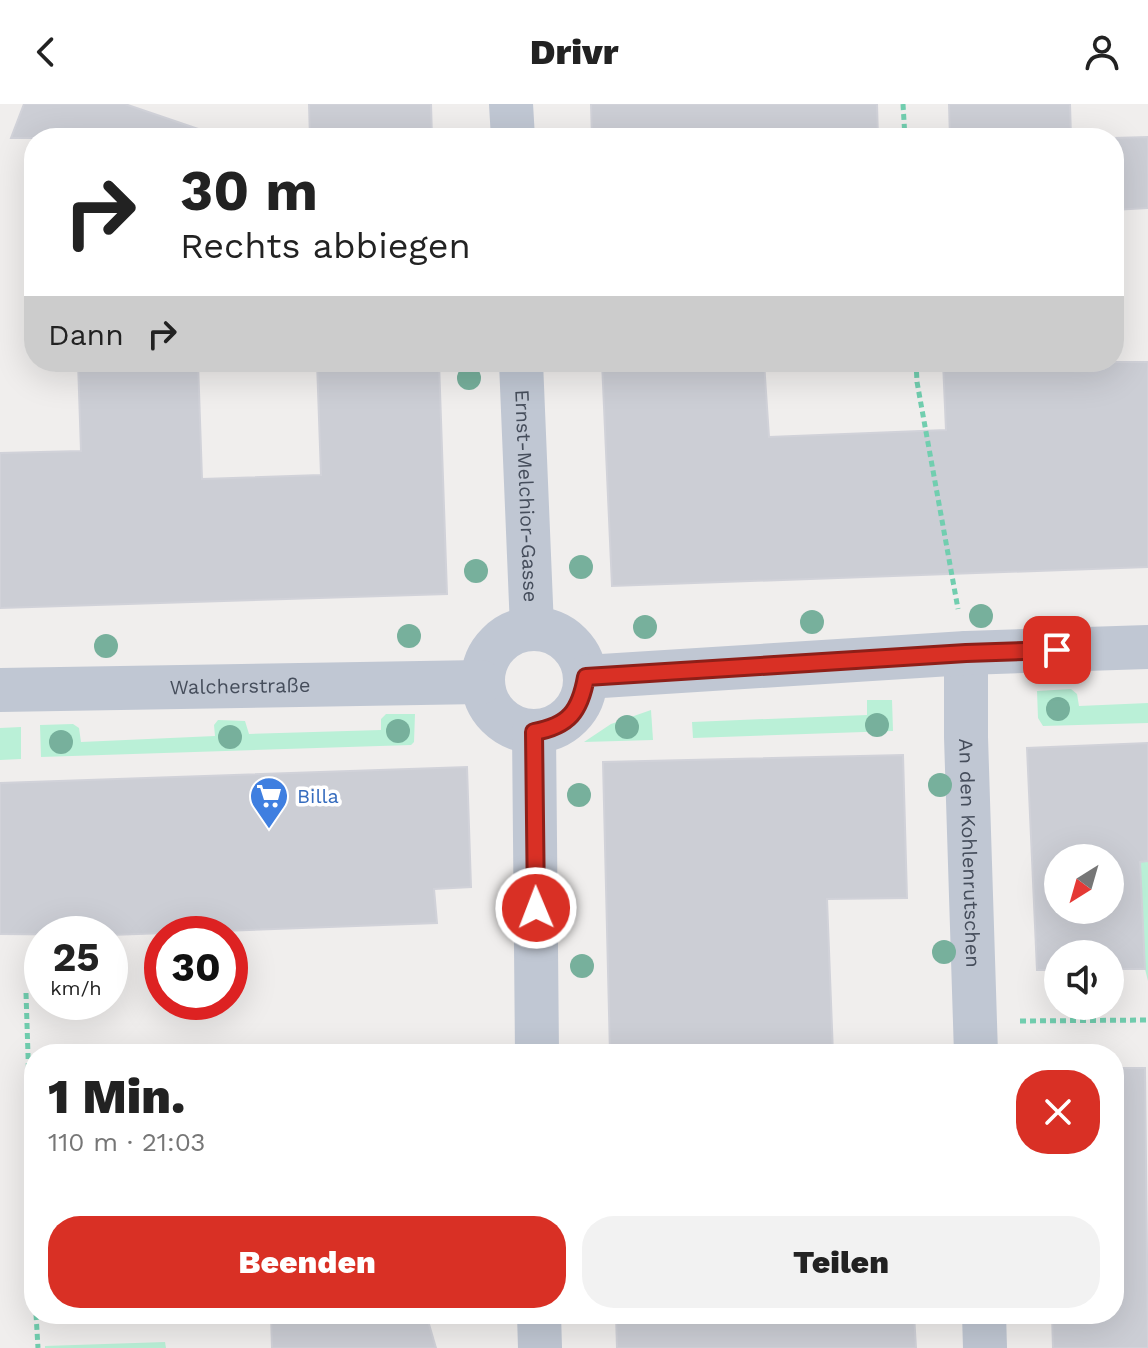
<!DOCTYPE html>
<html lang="de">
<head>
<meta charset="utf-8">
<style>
  :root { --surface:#fff; --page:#f2f2f2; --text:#222; --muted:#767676; --accent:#d93025 }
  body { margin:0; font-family:"Work Sans",sans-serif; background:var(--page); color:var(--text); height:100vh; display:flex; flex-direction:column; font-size:30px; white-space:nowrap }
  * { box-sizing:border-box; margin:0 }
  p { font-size:26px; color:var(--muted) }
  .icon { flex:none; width:44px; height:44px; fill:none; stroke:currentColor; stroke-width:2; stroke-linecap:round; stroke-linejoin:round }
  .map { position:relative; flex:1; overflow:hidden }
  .drawer { position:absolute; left:24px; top:940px; width:1100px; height:280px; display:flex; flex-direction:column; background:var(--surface); border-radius:32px; box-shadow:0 8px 32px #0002 }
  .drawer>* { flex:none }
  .hud { position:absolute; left:24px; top:24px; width:1100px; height:244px; border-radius:32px; box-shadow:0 8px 32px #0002; background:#fff; color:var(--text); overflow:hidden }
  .needle { width:52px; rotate:217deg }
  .fabs { position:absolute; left:1044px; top:740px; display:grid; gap:16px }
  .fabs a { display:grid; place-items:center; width:80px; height:80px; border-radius:50%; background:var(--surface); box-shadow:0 8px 32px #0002; font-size:40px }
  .speed { position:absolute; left:24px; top:812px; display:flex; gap:16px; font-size:40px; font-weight:700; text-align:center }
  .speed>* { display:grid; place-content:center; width:104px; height:104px; border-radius:50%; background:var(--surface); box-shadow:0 8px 32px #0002; line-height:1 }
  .speed small { font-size:20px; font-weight:400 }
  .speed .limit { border:12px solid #d22; background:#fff; color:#111 }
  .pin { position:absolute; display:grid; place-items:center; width:68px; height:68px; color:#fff; margin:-34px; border-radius:16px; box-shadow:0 4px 12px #0006 }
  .me { position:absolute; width:88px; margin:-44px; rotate:359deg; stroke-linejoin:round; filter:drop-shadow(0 0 6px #0008) }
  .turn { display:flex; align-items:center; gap:28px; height:168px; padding:0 24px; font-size:36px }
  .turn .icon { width:104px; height:104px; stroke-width:2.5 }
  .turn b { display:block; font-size:56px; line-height:68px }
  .then { display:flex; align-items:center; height:76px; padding:0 24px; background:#0003; gap:16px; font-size:30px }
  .round { display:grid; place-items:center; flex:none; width:84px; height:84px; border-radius:32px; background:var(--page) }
  .overview { display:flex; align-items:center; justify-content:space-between; height:136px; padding:0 24px }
  h1 { font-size:48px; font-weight:800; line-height:60px }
  .primary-button { display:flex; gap:16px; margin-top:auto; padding:16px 24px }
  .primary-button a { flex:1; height:92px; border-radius:32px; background:var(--accent); color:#fff; font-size:32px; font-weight:800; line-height:92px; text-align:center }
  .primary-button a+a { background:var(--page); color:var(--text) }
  header { display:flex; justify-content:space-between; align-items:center; height:104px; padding:0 24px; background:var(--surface); font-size:36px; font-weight:800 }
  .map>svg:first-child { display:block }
</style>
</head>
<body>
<header><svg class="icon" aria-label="back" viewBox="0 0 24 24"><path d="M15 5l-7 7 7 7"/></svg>Drivr<svg class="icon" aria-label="person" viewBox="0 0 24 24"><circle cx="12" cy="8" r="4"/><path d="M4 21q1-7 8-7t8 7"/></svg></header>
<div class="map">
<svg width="1148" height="1244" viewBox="0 0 1148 1244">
  <rect width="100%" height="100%" fill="#f0eeed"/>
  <g fill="#baf0d7">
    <polygon points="1071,585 1077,590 1079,602 1148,599 1148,619 1043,622 1038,614 1037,587"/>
    <polygon points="867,596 892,596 893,627 693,634 692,618 867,611"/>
    <polygon points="651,606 653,636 584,638 611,620"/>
    <polygon points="386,610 415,610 414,638 411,641 41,653 40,621 73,620 79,624 81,638 215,632 214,621 218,616 245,617 249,630 381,626 381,615"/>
    <polygon points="21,623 21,655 0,656 0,624"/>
    <polygon points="1148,757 1148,877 1145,865 1140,758"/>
    <polygon points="165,1238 166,1244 45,1244 45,1242"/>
  </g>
  <g fill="#ccced5" stroke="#d1d2d9" stroke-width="2" fill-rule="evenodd">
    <polygon points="24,0 125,0 207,28 206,34 11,34"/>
    <polygon points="309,0 431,0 432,34 310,34"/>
    <polygon points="591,0 877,0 878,34 592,34"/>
    <polygon points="949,0 1070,0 1071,34 950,34"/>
    <polygon points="1148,33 1148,104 1114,106 1114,34"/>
    <polygon points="78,258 198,258 202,375 321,371 317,258 439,258 447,490 0,504 0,349 81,347"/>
    <polygon points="602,258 764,258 769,333 946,326 943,258 1148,258 1148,463 612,482"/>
    <path d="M1148 639V757L1140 758 1145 865H1110V850H1058V866H1037L1027 644ZM1058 754H1110V806H1058Z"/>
    <polygon points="903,651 907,794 827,795 833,950 610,950 603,658"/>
    <polygon points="467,663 471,783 434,785 437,819 110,831 0,830 0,679"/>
    <polygon points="1114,964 1145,964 1148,1244 1053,1244 1052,1210 1114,1210"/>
    <polygon points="271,1210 426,1210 436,1244 272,1244"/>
    <polygon points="616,1210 914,1210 916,1244 617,1244"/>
  </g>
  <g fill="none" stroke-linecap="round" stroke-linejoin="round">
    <g stroke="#71ceaf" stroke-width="5" stroke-dasharray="6 4" stroke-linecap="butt">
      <polyline points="903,0 905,34"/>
      <polyline points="916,258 917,278 958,505"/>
      <polyline points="26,889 34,1135"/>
      <polyline points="1020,917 1148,916"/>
      <polyline points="36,1210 38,1244"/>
    </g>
    <g stroke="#c0c7d3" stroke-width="44">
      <polyline points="511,0 513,34"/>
      <path id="s1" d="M521 258 532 524"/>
      <circle cx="534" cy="576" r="51"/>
      <path id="s2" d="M966 549V633L976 950"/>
      <polyline points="586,573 966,549 1148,543"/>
      <path id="s3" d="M0 586 481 578"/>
      <polyline points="534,628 537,950"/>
      <polyline points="539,1210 540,1244"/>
      <polyline points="984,1210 985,1244"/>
    </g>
  </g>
  <g fill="#77b09c">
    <circle cx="469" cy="274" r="12"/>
    <circle cx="581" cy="463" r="12"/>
    <circle cx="476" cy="467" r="12"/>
    <circle cx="981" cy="512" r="12"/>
    <circle cx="812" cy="518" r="12"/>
    <circle cx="645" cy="523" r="12"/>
    <circle cx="409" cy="532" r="12"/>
    <circle cx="106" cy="542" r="12"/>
    <circle cx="1058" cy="605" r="12"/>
    <circle cx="877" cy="621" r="12"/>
    <circle cx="627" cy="623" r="12"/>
    <circle cx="398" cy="627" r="12"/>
    <circle cx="230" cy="633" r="12"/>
    <circle cx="61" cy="638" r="12"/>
    <circle cx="940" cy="681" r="12"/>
    <circle cx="579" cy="691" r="12"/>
    <circle cx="944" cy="848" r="12"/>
    <circle cx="582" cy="862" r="12"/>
  </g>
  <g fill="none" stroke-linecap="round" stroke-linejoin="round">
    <defs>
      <path id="route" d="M536 804 534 628C569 622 580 607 586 573L966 549 1057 546"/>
    </defs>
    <use href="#route" stroke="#8d1f18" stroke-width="20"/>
    <use href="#route" stroke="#d93025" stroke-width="14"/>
  </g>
  <defs>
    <symbol id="supermarket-pin" viewBox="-11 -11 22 30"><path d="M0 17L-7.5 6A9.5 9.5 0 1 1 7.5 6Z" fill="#3f7fe0" stroke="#fff"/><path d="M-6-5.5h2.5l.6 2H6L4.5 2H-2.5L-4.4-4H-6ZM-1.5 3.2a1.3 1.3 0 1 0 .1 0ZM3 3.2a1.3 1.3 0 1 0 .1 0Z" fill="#fff"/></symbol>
  </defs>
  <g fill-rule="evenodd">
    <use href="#supermarket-pin" x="247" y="670" width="44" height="60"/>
  </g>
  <g text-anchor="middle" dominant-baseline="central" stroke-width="7" stroke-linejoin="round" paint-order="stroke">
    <g font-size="20" fill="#454d5b" stroke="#fff">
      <text stroke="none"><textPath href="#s1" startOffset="134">Ernst-Melchior-Gasse</textPath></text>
      <text stroke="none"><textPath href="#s3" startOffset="240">Walcherstraße</textPath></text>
      <text stroke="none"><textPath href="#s2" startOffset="200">An den Kohlenrutschen</textPath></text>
    </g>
    <g font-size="20" fill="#366cbe" stroke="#fff" text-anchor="start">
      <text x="297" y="692">Billa</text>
    </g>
  </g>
</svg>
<div class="fabs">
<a><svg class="needle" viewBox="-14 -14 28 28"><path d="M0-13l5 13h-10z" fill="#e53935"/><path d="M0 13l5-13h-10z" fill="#767676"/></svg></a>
<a><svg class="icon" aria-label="sound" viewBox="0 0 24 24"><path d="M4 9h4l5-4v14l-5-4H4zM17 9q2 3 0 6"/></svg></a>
</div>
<div class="speed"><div>25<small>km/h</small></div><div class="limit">30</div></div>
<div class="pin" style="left:1057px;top:546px;background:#d93025"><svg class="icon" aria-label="arrive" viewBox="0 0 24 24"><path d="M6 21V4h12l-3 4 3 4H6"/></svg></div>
<svg class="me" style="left:536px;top:804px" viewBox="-20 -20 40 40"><circle r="17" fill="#d93025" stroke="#fff" stroke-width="3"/><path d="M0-11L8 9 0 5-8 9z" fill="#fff"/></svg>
<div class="hud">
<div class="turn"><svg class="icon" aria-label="right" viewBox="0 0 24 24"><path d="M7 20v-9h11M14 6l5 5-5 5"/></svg><div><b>30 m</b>Rechts abbiegen</div></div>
<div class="then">Dann<svg class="icon" aria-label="right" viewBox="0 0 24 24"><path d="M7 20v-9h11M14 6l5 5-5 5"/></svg></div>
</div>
<section class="drawer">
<div class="overview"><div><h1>1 Min.</h1><p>110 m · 21:03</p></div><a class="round" style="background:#d93025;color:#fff"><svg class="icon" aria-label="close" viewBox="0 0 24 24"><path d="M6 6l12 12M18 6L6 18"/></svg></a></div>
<div class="primary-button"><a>Beenden</a><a>Teilen</a></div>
</section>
</div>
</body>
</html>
